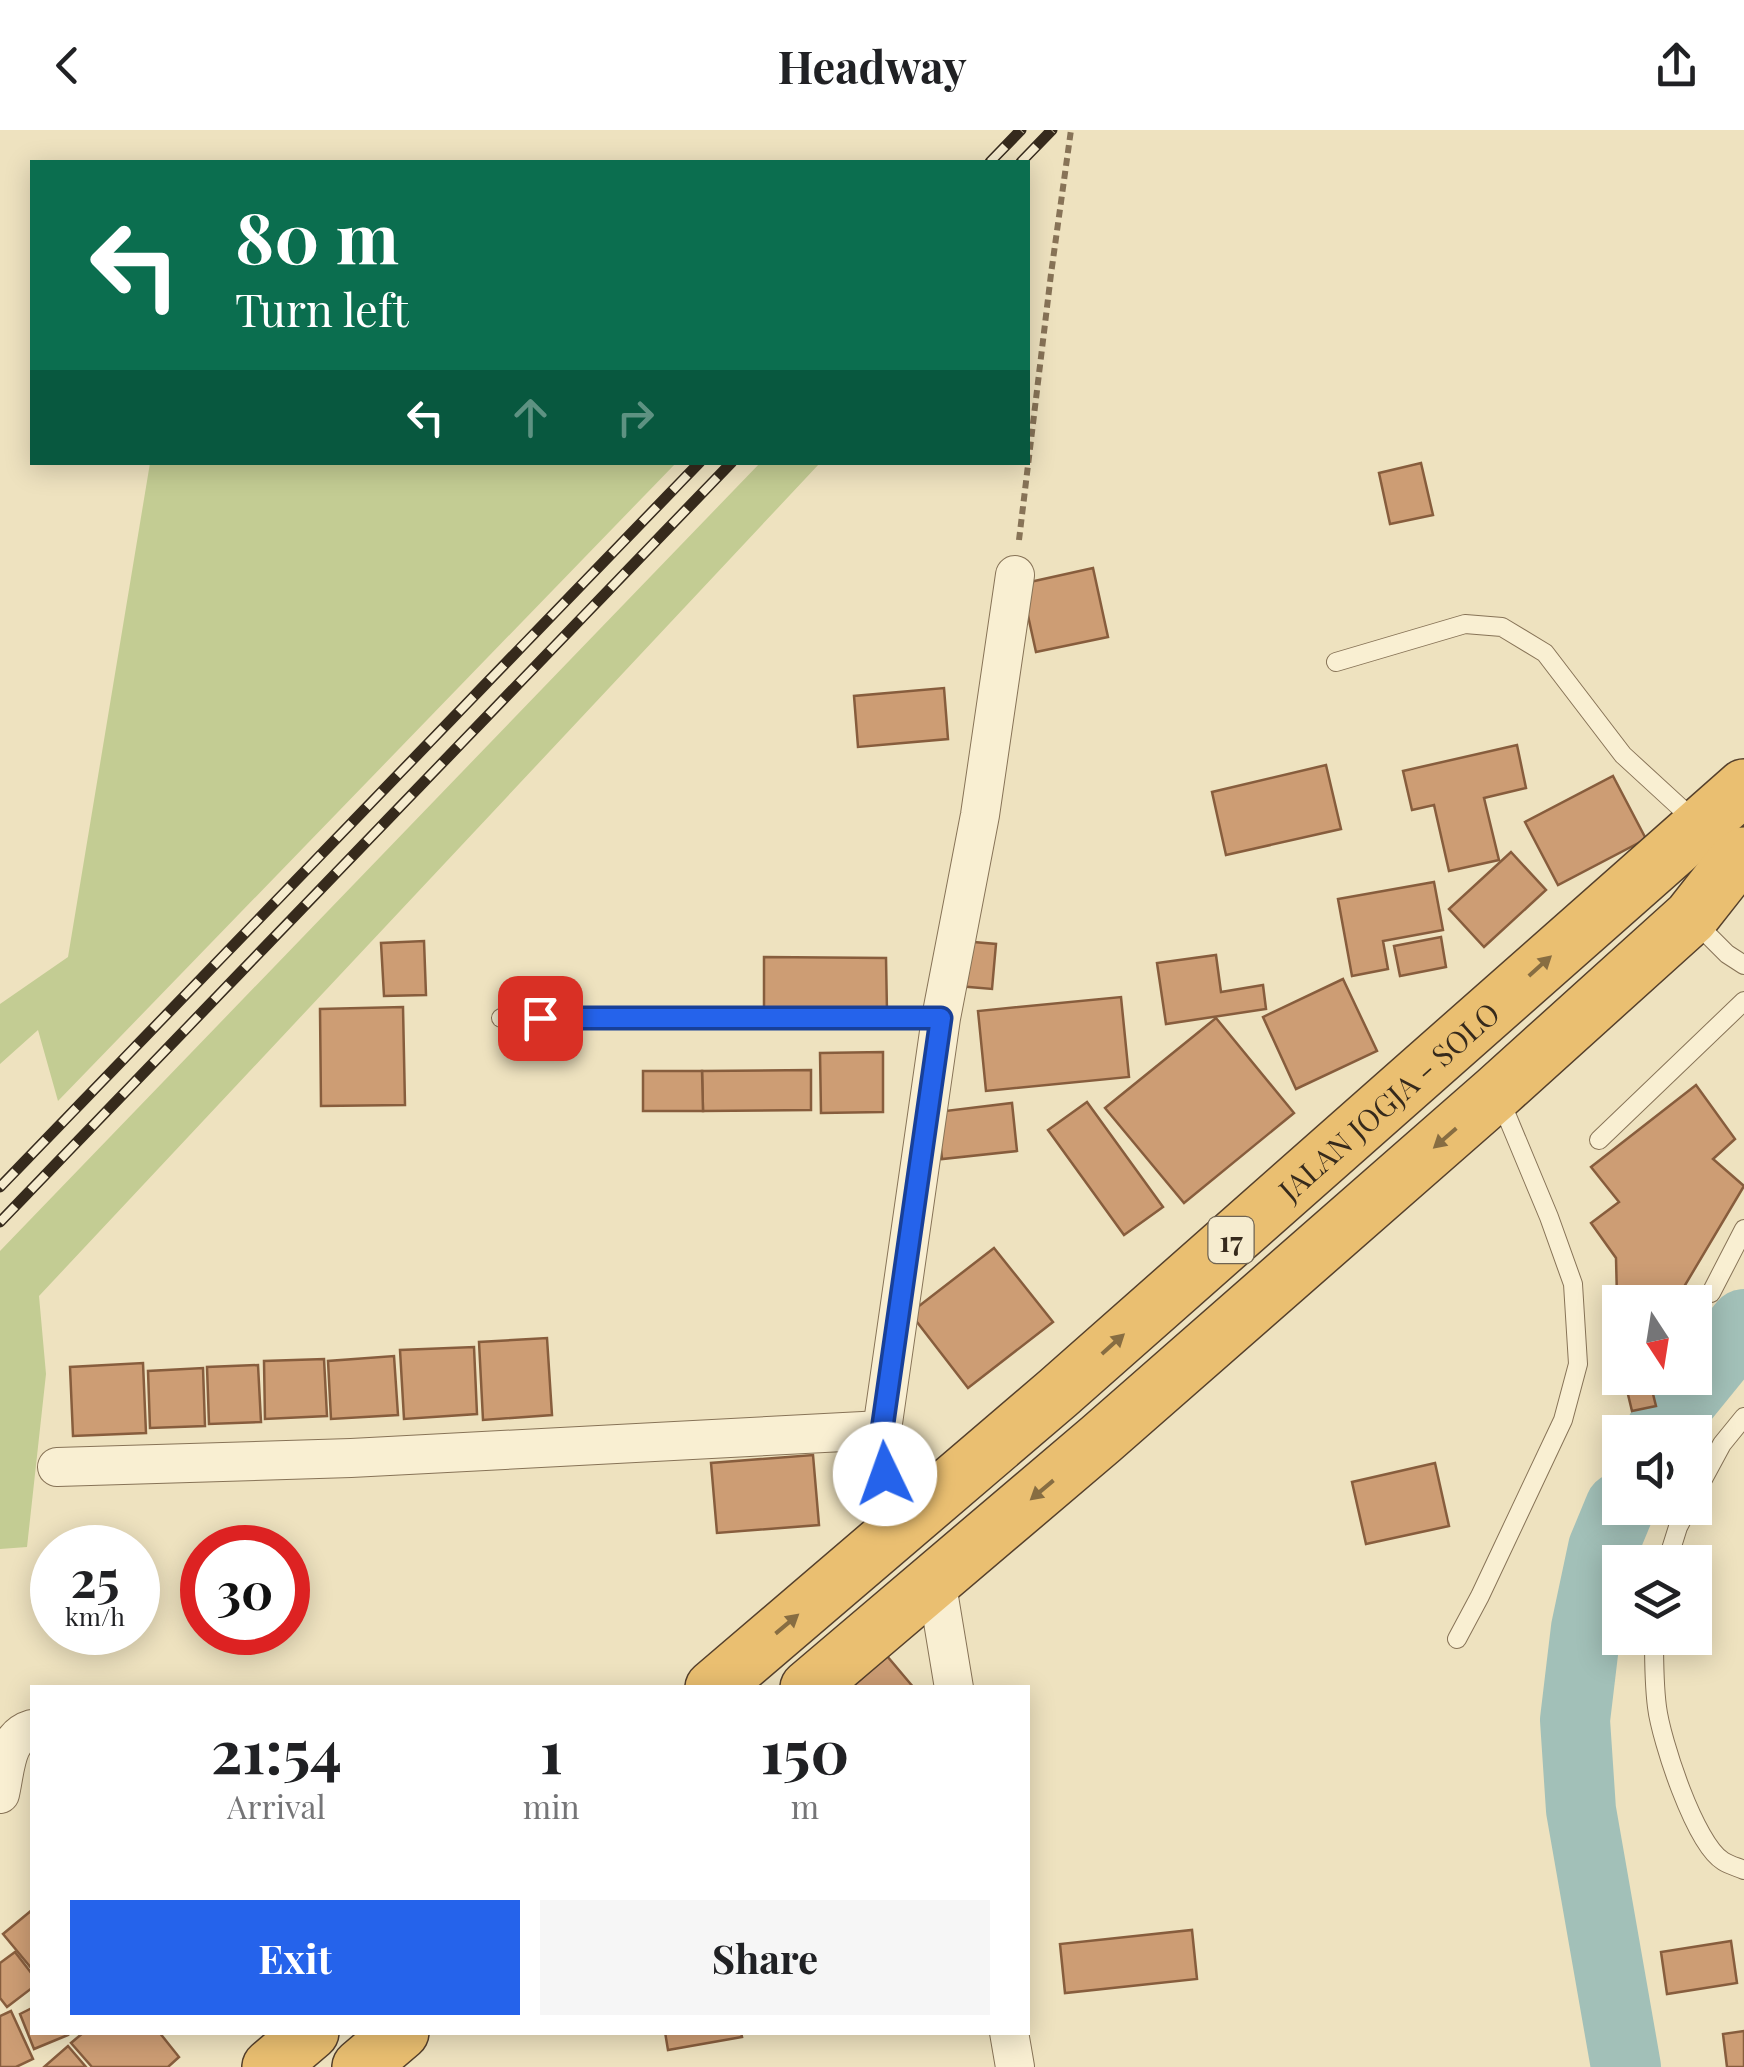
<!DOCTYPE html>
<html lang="en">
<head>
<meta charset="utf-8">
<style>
  :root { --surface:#fff; --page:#f6f6f6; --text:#202124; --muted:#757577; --accent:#2563eb }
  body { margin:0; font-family:"Playfair Display",serif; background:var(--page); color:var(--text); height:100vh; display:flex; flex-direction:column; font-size:38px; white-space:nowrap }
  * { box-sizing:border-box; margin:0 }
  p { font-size:32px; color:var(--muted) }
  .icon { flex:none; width:55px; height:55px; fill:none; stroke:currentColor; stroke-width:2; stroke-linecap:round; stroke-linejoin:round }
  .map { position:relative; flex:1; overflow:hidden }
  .sheet { position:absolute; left:30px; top:1555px; width:1000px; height:350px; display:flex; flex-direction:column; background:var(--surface); border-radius:0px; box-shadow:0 5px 25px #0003 }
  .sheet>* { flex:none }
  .hud { position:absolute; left:30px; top:30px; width:1000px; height:305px; border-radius:0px; box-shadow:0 5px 25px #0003; background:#0b6e4f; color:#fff; overflow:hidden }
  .needle { width:65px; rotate:168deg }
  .buttons { position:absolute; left:1602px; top:1155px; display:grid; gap:20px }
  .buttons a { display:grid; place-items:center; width:110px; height:110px; border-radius:0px; background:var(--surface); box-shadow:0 5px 25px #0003; font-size:50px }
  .speed { position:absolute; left:30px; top:1395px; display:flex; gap:20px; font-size:50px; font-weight:700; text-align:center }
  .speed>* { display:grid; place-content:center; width:130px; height:130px; border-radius:50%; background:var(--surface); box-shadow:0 5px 25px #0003; line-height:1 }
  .speed small { font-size:25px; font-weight:400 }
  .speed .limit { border:15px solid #d22; background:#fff; color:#111 }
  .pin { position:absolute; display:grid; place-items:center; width:85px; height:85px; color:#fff; margin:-42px; border-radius:20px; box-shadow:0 5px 15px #0006 }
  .me { position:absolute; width:110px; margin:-55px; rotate:357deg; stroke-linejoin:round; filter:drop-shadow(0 0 8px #0008) }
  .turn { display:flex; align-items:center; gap:35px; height:210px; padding:0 40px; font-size:45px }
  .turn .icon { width:130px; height:130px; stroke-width:2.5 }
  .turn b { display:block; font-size:70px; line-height:85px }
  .lanes { display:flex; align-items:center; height:95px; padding:0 40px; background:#0003; justify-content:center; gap:50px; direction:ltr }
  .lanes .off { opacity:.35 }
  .eta { display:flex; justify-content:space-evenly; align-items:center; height:170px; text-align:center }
  .eta b { font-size:60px; font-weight:700; line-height:70px }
  .cta { display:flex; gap:20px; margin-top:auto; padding:20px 40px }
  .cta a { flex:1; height:115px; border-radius:0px; background:var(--accent); color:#fff; font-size:40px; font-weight:700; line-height:115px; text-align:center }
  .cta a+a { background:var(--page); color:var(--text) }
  header { display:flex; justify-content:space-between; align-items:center; height:130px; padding:0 40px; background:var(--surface); font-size:45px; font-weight:700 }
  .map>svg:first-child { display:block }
</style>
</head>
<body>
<header><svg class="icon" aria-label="back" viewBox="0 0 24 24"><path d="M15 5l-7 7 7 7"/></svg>Headway<svg class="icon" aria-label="share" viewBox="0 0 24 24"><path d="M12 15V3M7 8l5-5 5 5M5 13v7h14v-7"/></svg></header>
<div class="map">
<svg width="1744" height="1937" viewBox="0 0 1744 1937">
  <rect width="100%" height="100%" fill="#eee2bf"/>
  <g fill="#c3cc93">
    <polygon points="761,332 820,333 39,1166 46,1244 27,1417 0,1419 0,1121"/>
    <polygon points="150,333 676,333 58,971 38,900 0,934 0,874 68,827"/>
  </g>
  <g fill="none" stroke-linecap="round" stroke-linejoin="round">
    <g stroke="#a2c0b8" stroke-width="70">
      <polyline points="1660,1302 1679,1274 1744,1194"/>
      <polyline points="1620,1377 1603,1418 1586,1498 1575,1590 1581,1680 1626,1937"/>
    </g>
  </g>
  <g fill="#cd9d74" stroke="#875d3d" stroke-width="2.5">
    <polygon points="1421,333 1433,385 1390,394 1379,343"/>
    <polygon points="1093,438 1108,507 1036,522 1021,454"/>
    <polygon points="944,558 948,609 858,617 854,566"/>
    <polygon points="1517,615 1526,658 1484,668 1499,730 1449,741 1434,675 1412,680 1403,641"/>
    <polygon points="1326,635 1341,699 1226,725 1212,662"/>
    <polygon points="1613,646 1646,709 1558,755 1525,692"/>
    <polygon points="1511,722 1546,760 1484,817 1449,779"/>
    <polygon points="1434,752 1443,800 1383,811 1388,839 1352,846 1338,769"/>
    <polygon points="1441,807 1446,837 1400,846 1394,816"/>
    <polygon points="424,811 426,865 384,866 381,813"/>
    <polygon points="962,811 996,814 992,859 958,856"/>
    <polygon points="1216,825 1221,862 1263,855 1266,879 1166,894 1157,833"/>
    <polygon points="764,827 886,828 887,882 764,882"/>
    <polygon points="1343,849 1377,921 1296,959 1263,887"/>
    <polygon points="1121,867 1129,947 986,961 978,881"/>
    <polygon points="403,877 405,975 321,976 320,879"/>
    <polygon points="1216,888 1294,983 1184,1073 1105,978"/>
    <polygon points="883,922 883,982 821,983 820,923"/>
    <polygon points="811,940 811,980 703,981 702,941"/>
    <polygon points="643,941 702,941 703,981 643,981"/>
    <polygon points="1696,955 1735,1009 1713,1029 1744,1056 1675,1172 1620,1172 1617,1168 1616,1128 1591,1093 1619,1072 1591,1037"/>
    <polygon points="1087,972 1163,1077 1124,1105 1048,1000"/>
    <polygon points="1012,973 1017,1021 942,1029 937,982"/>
    <polygon points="994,1118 1053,1192 968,1258 910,1183"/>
    <polygon points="547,1208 552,1285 483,1290 479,1212"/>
    <polygon points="474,1217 477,1284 404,1289 400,1220"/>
    <polygon points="394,1226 398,1285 331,1289 328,1231"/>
    <polygon points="324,1229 327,1286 265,1289 264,1231"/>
    <polygon points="143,1233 146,1303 73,1306 70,1237"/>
    <polygon points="258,1235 261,1292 209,1294 207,1237"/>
    <polygon points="203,1238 205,1296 150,1298 148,1241"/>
    <polygon points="1624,1248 1649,1248 1656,1276 1632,1281"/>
    <polygon points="813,1325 819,1395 717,1403 711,1333"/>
    <polygon points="1435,1333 1449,1396 1366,1414 1352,1352"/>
    <polygon points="887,1526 914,1558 851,1558"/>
    <polygon points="32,1780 32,1839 3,1804"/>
    <polygon points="1192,1800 1197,1849 1065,1863 1060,1814"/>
    <polygon points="1731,1811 1737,1853 1667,1864 1661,1822"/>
    <polygon points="15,1822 32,1844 32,1858 7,1877 0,1868 0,1833"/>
    <polygon points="32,1878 32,1902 67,1902 68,1905 34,1919 20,1884"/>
    <polygon points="11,1881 33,1929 16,1937 0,1937 0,1886"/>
    <polygon points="1744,1901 1744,1937 1727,1937 1723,1904"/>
    <polygon points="84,1902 159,1902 179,1927 168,1937 92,1937 71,1913"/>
    <polygon points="665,1902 741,1902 742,1907 668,1920"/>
    <polygon points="68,1916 86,1937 44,1937"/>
  </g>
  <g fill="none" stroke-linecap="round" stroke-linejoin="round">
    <defs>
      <g id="service">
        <polyline points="1336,532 1465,494 1502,497 1545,523 1623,625 1696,692"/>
        <polyline points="1696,793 1727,824 1744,835"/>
        <polyline points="501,888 941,888"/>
        <polyline points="1599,1010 1744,871"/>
        <polyline points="1711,1163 1744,1099"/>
        <polyline points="1695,1364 1722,1314 1744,1287"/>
        <polyline points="1667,1432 1678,1397 1688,1378"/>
        <path d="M1654 1508C1654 1530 1654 1554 1657 1577 1661 1610 1695 1714 1723 1731 1729 1735 1737 1737 1744 1740"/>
        <polyline points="1457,1509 1480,1466 1563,1290 1578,1234 1573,1154 1549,1087 1499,967"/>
      </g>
      <g id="minor">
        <polyline points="57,1337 351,1328 882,1300"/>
        <path d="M910 1390C885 1358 885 1339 882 1300L941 888 980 685 1015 445"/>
        <polyline points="936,1449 954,1558"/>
        <path d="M0 1664C6 1638 5 1607 32 1599"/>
        <polyline points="1009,1902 1015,1937"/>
      </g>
      <g id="trunk">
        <path id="s1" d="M713 1558 1058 1263 1744 657"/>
        <polyline points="808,1558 1101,1309 1497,962 1691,787 1732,735 1744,725"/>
        <polyline points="270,1937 311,1902"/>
        <polyline points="360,1937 401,1902"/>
      </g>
    </defs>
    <use href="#service" stroke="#877357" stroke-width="20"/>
    <use href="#minor" stroke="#877357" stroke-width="40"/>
    <use href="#trunk" stroke="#55402c" stroke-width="58"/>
    <polyline stroke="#877357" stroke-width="6" stroke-dasharray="8 5" stroke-linecap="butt" points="1019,410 1051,144 1071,0"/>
    <use href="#service" stroke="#f9efd2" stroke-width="18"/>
    <use href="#minor" stroke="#f9efd2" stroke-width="38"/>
    <use href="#trunk" stroke="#eabf71" stroke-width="55"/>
    <defs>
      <g id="rail">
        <polyline points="990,32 1021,0"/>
        <polyline points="1021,32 1052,0"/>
        <polyline points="0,1057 700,332"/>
        <polyline points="0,1092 732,332"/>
      </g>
    </defs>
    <use href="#rail" stroke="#362a1c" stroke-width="11"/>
    <use href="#rail" stroke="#f6eccf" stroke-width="8" stroke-dasharray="22" stroke-linecap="butt"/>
  </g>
  <defs><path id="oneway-solid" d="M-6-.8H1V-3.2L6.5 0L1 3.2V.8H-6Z" transform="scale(2.5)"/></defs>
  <g fill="#876d42">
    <use href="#oneway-solid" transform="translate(1540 836) rotate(-42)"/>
    <use href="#oneway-solid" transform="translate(1445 1008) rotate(139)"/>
    <use href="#oneway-solid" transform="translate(1113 1214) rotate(-42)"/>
    <use href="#oneway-solid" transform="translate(1042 1360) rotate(140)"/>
    <use href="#oneway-solid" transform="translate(787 1494) rotate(-40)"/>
  </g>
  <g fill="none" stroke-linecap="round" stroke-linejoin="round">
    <defs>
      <polyline id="route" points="540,888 941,888 882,1300 885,1344"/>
    </defs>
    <use href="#route" stroke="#184099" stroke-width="25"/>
    <use href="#route" stroke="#2563eb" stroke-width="18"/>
  </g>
  <g text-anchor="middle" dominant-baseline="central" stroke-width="8" stroke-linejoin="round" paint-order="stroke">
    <rect fill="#f6eccf" stroke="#706452" stroke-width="2.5" x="1208.5" y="1087" width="45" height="46" rx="8"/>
    <g font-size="28" font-weight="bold" fill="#362a1c">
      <text x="1231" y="1110">17</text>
    </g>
    <g font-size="30" fill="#362a1c" stroke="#f6eccf">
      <text stroke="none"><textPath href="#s1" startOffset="895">JALAN JOGJA - SOLO</textPath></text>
    </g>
  </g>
</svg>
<div class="buttons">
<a><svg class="needle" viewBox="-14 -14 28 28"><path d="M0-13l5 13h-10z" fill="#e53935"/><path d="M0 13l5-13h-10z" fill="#757577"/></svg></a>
<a><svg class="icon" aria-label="sound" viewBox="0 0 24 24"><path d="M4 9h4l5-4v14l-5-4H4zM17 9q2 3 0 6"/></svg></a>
<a><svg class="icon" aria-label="layers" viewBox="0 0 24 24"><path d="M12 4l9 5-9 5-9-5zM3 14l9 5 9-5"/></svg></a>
</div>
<div class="speed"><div>25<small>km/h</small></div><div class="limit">30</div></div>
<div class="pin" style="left:540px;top:888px;background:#d93025"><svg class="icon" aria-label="arrive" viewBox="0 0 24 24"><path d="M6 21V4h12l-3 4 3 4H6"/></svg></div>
<svg class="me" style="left:885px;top:1344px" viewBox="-20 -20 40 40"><circle r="19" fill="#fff"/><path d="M0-13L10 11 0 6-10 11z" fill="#2563eb"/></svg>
<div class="hud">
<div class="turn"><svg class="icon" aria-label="left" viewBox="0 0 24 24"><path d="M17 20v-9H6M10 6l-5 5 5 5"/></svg><div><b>80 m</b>Turn left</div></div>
<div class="lanes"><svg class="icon" aria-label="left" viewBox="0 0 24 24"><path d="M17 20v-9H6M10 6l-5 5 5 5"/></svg><svg class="icon off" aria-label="ahead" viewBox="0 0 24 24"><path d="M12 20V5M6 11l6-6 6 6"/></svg><svg class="icon off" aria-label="right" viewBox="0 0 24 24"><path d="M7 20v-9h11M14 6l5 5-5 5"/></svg></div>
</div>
<section class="sheet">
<div class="eta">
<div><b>21:54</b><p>Arrival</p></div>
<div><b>1</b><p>min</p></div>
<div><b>150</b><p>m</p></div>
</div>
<div class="cta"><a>Exit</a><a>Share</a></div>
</section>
</div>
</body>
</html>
